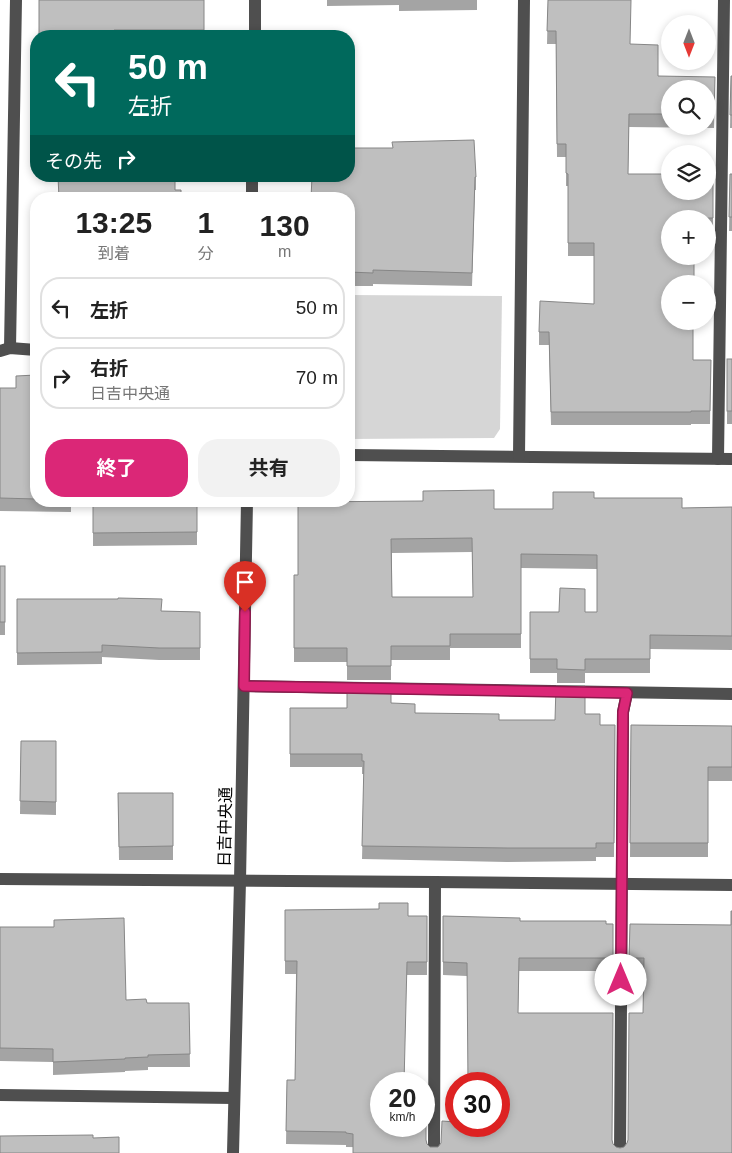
<!DOCTYPE html>
<html lang="ja">
<head>
<meta charset="utf-8">
<style>
  :root { --surface:#fff; --page:#f2f2f2; --text:#222; --muted:#767676; --line:#e0e0e0; --accent:#db2777 }
  body { margin:0; font-family:Arial,"Noto Sans JP",sans-serif; background:var(--page); color:var(--text); height:100vh; display:flex; flex-direction:column; font-size:19px; white-space:nowrap }
  * { box-sizing:border-box; margin:0 }
  p { font-size:16px; color:var(--muted) }
  .icon { flex:none; width:28px; height:28px; fill:none; stroke:currentColor; stroke-width:2; stroke-linecap:round; stroke-linejoin:round }
  .map { position:relative; flex:1; overflow:hidden }
  .side { position:absolute; left:30px; top:192px; width:325px; height:315px; display:flex; flex-direction:column; background:var(--surface); border-radius:20px; box-shadow:0 2px 8px #0003 }
  .side>* { flex:none }
  .hud { position:absolute; left:30px; top:30px; width:325px; height:152px; border-radius:20px; box-shadow:0 2px 8px #0003; background:#00695c; color:#fff; overflow:hidden }
  .needle { width:32px; rotate:180deg }
  .fabs { position:absolute; left:661px; top:15px; display:grid; gap:10px }
  .fabs a { display:grid; place-items:center; width:55px; height:55px; border-radius:50%; background:var(--surface); box-shadow:0 2px 8px #0003; font-size:25px }
  .speed { position:absolute; left:370px; top:1072px; display:flex; gap:10px; font-size:25px; font-weight:700; text-align:center }
  .speed>* { display:grid; place-content:center; width:65px; height:65px; border-radius:50%; background:var(--surface); box-shadow:0 2px 8px #0003; line-height:1 }
  .speed small { font-size:12px; font-weight:400 }
  .speed .limit { border:8px solid #d22; background:#fff; color:#111 }
  .pin { position:absolute; display:grid; place-items:center; width:42px; height:42px; color:#fff; margin:-51px -21px; border-radius:50% 50% 50% 0; rotate:-45deg; box-shadow:0 0 5px #0007 }
  .pin .icon { rotate:45deg }
  .me { position:absolute; width:55px; margin:-28px; rotate:0deg; stroke-linejoin:round; filter:drop-shadow(0 0 4px #0008) }
  .turn { display:flex; align-items:center; gap:18px; height:105px; padding:0 15px; font-size:22px }
  .turn .icon { width:65px; height:65px; stroke-width:2.5 }
  .turn b { display:block; font-size:35px; line-height:42px }
  .then { display:flex; align-items:center; height:48px; padding:0 15px; background:#0003; gap:10px; font-size:19px }
  .eta { display:flex; justify-content:space-evenly; align-items:center; height:85px; text-align:center }
  .eta b { font-size:30px; font-weight:700; line-height:35px }
  .action { display:flex; gap:10px; margin-top:auto; padding:10px 15px }
  .action a { flex:1; height:58px; border-radius:20px; background:var(--accent); color:#fff; font-size:20px; font-weight:700; line-height:58px; text-align:center }
  .action a+a { background:var(--page); color:var(--text) }
  ul { padding:0; list-style:none }
  li { display:flex; align-items:center; gap:15px; height:62px; margin:0 10px 8px; padding:0 5px; border:2px solid var(--line); border-radius:20px }
  li div { flex:1 }
  li b { display:block; font-size:19px }
  li em { font-style:normal }
  .map>svg:first-child { display:block }
</style>
</head>
<body>
<div class="map">
<svg width="732" height="1153" viewBox="0 0 732 1153">
  <rect width="100%" height="100%" fill="#fff"/>
  <polygon fill="#d6d6d6" points="349,295 502,296 500,429 494,438 349,439"/>
  <g fill="none" stroke-linecap="round" stroke-linejoin="round">
    <g stroke="#4f4f4f" stroke-width="12">
      <polyline points="255,36 255,0"/>
      <polyline points="252,199 252,176"/>
      <polyline points="10,348 16,0"/>
      <polyline points="0,351 10,348 36,350"/>
      <polyline points="349,455 732,459"/>
      <polyline points="519,456 524,0"/>
      <polyline points="718,459 724,0"/>
      <polyline points="244,686 732,694"/>
      <polyline points="0,879 435,882 732,885"/>
      <polyline points="0,1095 234,1098"/>
      <polyline points="233,1153 240,881 247,501"/>
      <polyline points="434,1153 435,882"/>
      <polyline points="620,1153 623,712 627,693"/>
    </g>
  </g>
  <g fill="#a4a4a4" fill-rule="evenodd">
    <polygon points="204,0 204,36 39,36"/>
    <polygon points="327,0 477,0 477,10 399,11 399,5 327,6"/>
    <path d="M548 0 630 44 658 76 715 77 714 128 629 127 628 174H713V231H708V219H670L693 360H711L710 424H691V425H551L549 345H539V332L594 304V256H568V186H566V157H557L556 44H547ZM670 89H708V126H670Z"/>
    <polygon points="731,76 732,76 732,128 730,128"/>
    <polygon points="730,174 732,174 732,231 729,231"/>
    <polygon points="476,177 476,190 475,190 472,286 373,284 373,286 349,286 349,199"/>
    <rect x="727" y="359" width="5" height="65"/>
    <polygon points="36,375 36,501 71,501 71,512 0,511 0,388 16,388"/>
    <path d="M594 498 682 508 732 507V650L650 649V673H585V683H557V673H530V612H597V569L521 568V648H450V660H391V680H347V662H294V575H298V502L494 509H553ZM472 552 473 597H392V553Z"/>
    <polygon points="93,501 197,501 197,545 93,546"/>
    <rect x="0" y="566" width="5" height="69"/>
    <polygon points="17,599 162,611 200,612 200,660 159,660 102,657 102,664 17,665"/>
    <polygon points="391,703 415,713 499,720 555,720 585,714 600,725 615,725 614,857 596,857 596,861 507,862 362,859 364,774 362,774 362,767 290,767 290,708 347,708"/>
    <polygon points="631,725 732,726 732,781 708,781 708,857 630,857"/>
    <polygon points="21,741 56,741 56,815 20,814"/>
    <polygon points="118,793 173,793 173,860 119,860"/>
    <polygon points="379,909 408,916 427,916 427,975 407,975 381,1126 426,1140 427,1144 430,1147 438,1147 499,1126 467,976 443,975 443,916 520,921 613,924 613,971 519,971 518,1013 612,1140 613,1144 616,1147 620,1148 624,1147 627,1143 628,1140 643,1013 643,971 629,971 630,924 732,1153 346,1147 346,1145 286,1144 287,1080 295,1080 296,974 285,974 285,910"/>
    <polygon points="0,927 126,1000 147,1003 189,1003 190,1067 148,1067 148,1070 125,1071 125,1072 53,1075 53,1062 0,1061"/>
  </g>
  <g fill="#bfbfbf" stroke="#868686" fill-rule="evenodd">
    <polygon points="39,0 204,0 204,30 114,30 114,36 39,36"/>
    <polygon points="548,0 631,0 630,44 658,45 658,76 715,77 714,115 708,115 708,89 670,89 670,114 629,114 628,174 670,174 670,191 708,191 708,174 713,174 713,218 670,219 670,256 694,256 694,284 670,284 670,321 693,321 693,360 711,360 710,411 691,411 691,412 551,412 549,332 539,332 540,301 594,304 594,243 568,243 568,174 566,173 566,144 557,144 556,31 547,31"/>
    <polygon points="731,76 732,76 732,115 730,115"/>
    <polygon points="474,140 476,177 475,177 472,273 373,270 373,273 349,272 349,199 311,199 312,176 349,176 349,148 393,148 392,142"/>
    <polygon points="730,174 732,174 732,217 729,217"/>
    <polygon points="58,176 175,176 175,190 181,190 181,199 59,199"/>
    <rect x="727" y="359" width="5" height="52"/>
    <polygon points="36,375 36,499 0,498 0,388 16,388 16,376"/>
    <path d="M494 490V509H553V492H594V498H682V508L732 507V636L650 635V659H585V670L557 669V659H530V612H559L560 588 585 589V612H597V555L521 554V634H450V646H391V666H347V648H294V575H298V502L423 501V491ZM472 538 473 597H392L391 539Z"/>
    <polygon points="93,501 197,501 197,532 93,533"/>
    <rect x="0" y="566" width="5" height="56"/>
    <polygon points="118,598 162,599 161,611 200,612 200,648 159,648 102,645 102,652 17,653 17,599 118,599"/>
    <polygon points="347,683 391,683 391,703 415,704 415,713 499,714 499,720 555,720 556,686 585,686 585,714 600,714 600,725 615,725 614,843 596,843 596,848 507,848 362,846 364,761 362,761 362,754 290,754 290,708 347,708"/>
    <polygon points="631,725 732,726 732,767 708,767 708,843 630,843"/>
    <polygon points="21,741 56,741 56,802 20,801"/>
    <polygon points="118,793 173,793 173,846 119,847"/>
    <polygon points="379,903 408,903 408,916 427,916 427,962 407,962 404,1084 381,1084 381,1126 424,1126 424,1120 426,1120 426,1140 427,1144 430,1147 438,1147 441,1143 442,1121 456,1122 456,1126 499,1126 499,1084 468,1084 467,963 443,962 443,916 520,918 520,921 606,921 606,924 613,924 613,958 519,958 518,1013 613,1013 612,1140 613,1144 616,1147 620,1148 624,1147 627,1143 628,1140 629,1013 643,1013 644,958 629,958 630,924 731,925 731,911 732,911 732,1153 353,1153 353,1134 346,1133 346,1132 286,1131 287,1080 295,1080 297,961 285,961 285,910 379,909"/>
    <polygon points="124,918 126,1000 146,999 147,1003 189,1003 190,1054 148,1055 148,1057 125,1058 125,1059 53,1062 53,1049 0,1048 0,927 54,927 54,920"/>
    <polygon points="93,1135 93,1138 119,1137 119,1153 0,1153 0,1136"/>
  </g>
  <g fill="none" stroke-linecap="round" stroke-linejoin="round">
    <defs>
      <polyline id="route" points="245,612 244,686 627,693 623,712 621,980"/>
    </defs>
    <use href="#route" stroke="#8e194d" stroke-width="12"/>
    <use href="#route" stroke="#db2777" stroke-width="9"/>
  </g>
  <g text-anchor="middle" dominant-baseline="central" stroke-width="4.5" stroke-linejoin="round" paint-order="stroke">
    <g font-size="16" fill="#000" stroke="#fff">
      <text transform="translate(225 827) rotate(-89)">日吉中央通</text>
    </g>
  </g>
</svg>
<div class="fabs">
<a><svg class="needle" viewBox="-14 -14 28 28"><path d="M0-13l5 13h-10z" fill="#e53935"/><path d="M0 13l5-13h-10z" fill="#767676"/></svg></a>
<a><svg class="icon" aria-label="search" viewBox="0 0 24 24"><circle cx="10" cy="10" r="6"/><path d="M15 15l6 6"/></svg></a>
<a><svg class="icon" aria-label="layers" viewBox="0 0 24 24"><path d="M12 4l9 5-9 5-9-5zM3 14l9 5 9-5"/></svg></a>
<a>+</a>
<a>−</a>
</div>
<div class="speed"><div>20<small>km/h</small></div><div class="limit">30</div></div>
<div class="pin" style="left:245px;top:612px;background:#d93025"><svg class="icon" aria-label="arrive" viewBox="0 0 24 24"><path d="M6 21V4h12l-3 4 3 4H6"/></svg></div>
<svg class="me" style="left:621px;top:980px" viewBox="-20 -20 40 40"><circle r="19" fill="#fff"/><path d="M0-13L10 11 0 6-10 11z" fill="#db2777"/></svg>
<div class="hud">
<div class="turn"><svg class="icon" aria-label="left" viewBox="0 0 24 24"><path d="M17 20v-9H6M10 6l-5 5 5 5"/></svg><div><b>50 m</b>左折</div></div>
<div class="then">その先<svg class="icon" aria-label="right" viewBox="0 0 24 24"><path d="M7 20v-9h11M14 6l5 5-5 5"/></svg></div>
</div>
<section class="side">
<div class="eta">
<div><b>13:25</b><p>到着</p></div>
<div><b>1</b><p>分</p></div>
<div><b>130</b><p>m</p></div>
</div>
<ul>
<li><svg class="icon" aria-label="left" viewBox="0 0 24 24"><path d="M17 20v-9H6M10 6l-5 5 5 5"/></svg><div><b>左折</b></div><em>50 m</em></li>
<li><svg class="icon" aria-label="right" viewBox="0 0 24 24"><path d="M7 20v-9h11M14 6l5 5-5 5"/></svg><div><b>右折</b><p>日吉中央通</p></div><em>70 m</em></li>
</ul>
<div class="action"><a>終了</a><a>共有</a></div>
</section>
</div>
</body>
</html>
